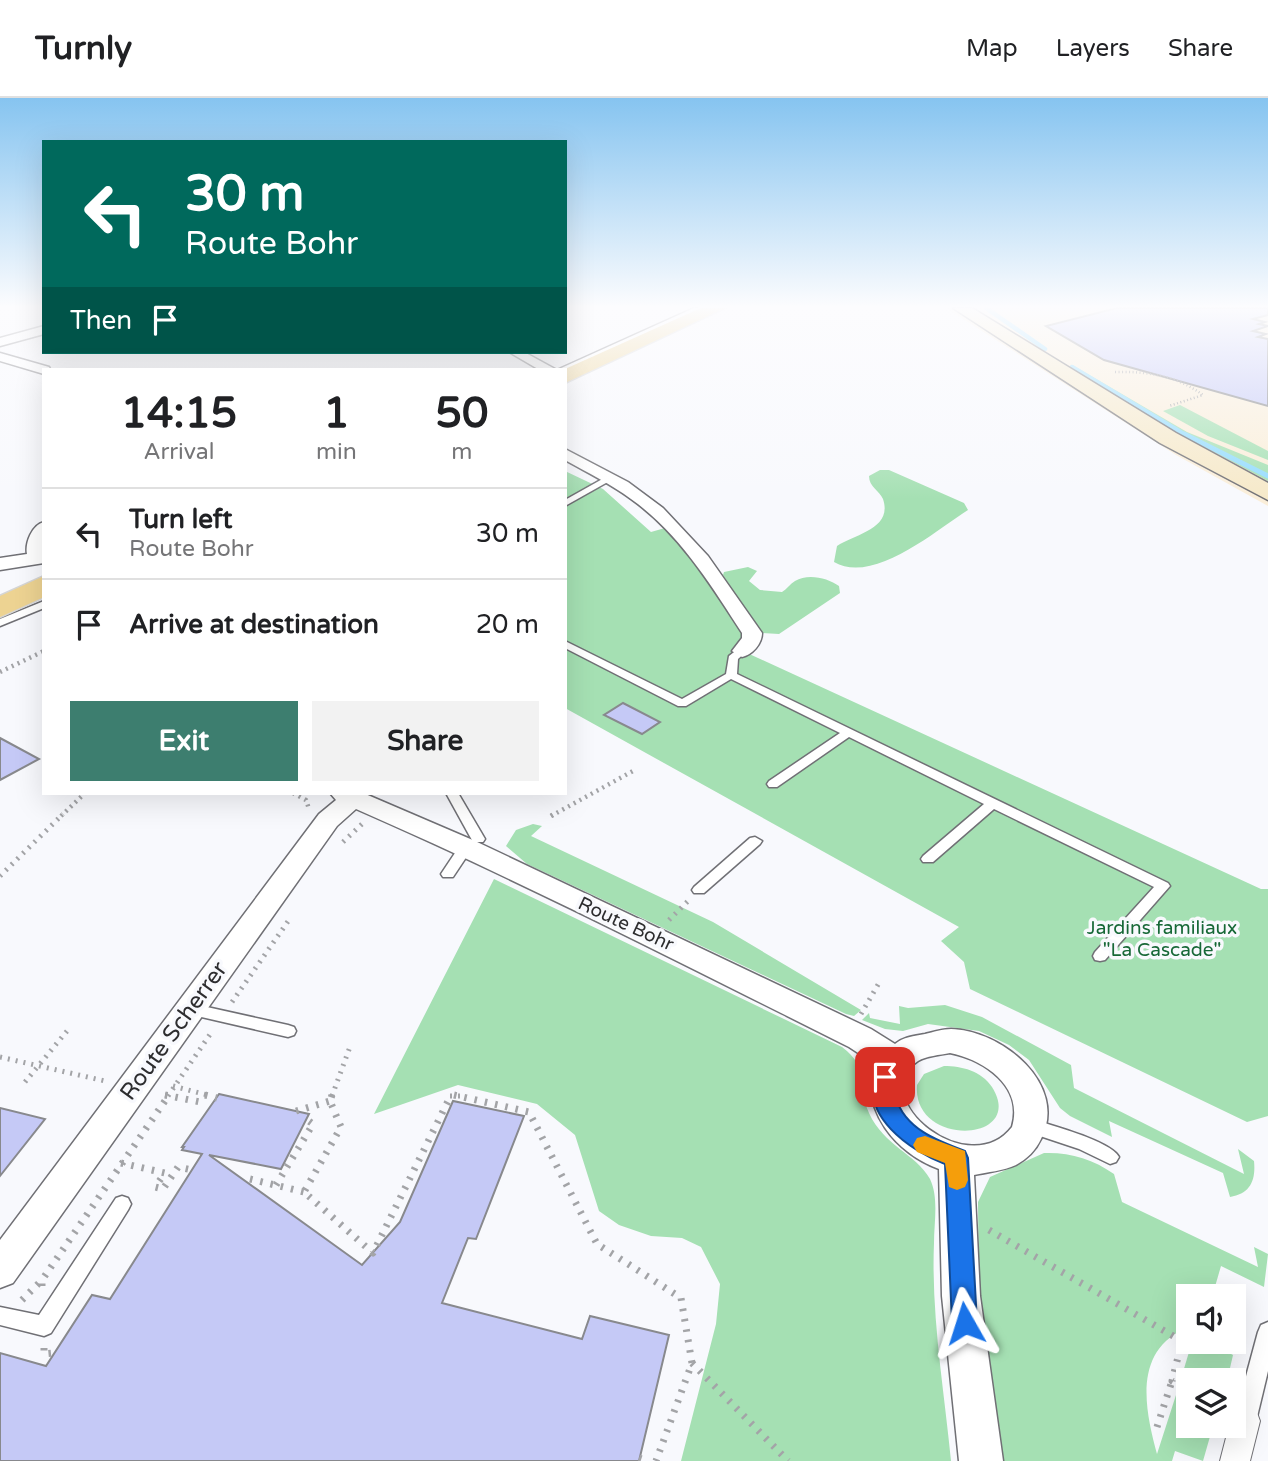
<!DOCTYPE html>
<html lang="en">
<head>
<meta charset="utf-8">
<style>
  :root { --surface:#fff; --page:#f2f2f2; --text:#202124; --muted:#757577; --line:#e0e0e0; --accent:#3d7e6f }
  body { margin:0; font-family:"Varela Round",sans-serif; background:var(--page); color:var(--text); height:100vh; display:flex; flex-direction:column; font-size:26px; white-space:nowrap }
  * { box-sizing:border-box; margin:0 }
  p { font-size:23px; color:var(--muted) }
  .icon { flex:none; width:38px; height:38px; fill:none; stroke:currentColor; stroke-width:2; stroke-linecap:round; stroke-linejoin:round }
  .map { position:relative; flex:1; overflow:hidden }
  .side { position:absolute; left:42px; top:270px; width:525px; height:427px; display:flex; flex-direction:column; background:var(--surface); border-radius:0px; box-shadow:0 7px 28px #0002 }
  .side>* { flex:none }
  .top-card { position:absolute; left:42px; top:42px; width:525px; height:214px; border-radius:0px; box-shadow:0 7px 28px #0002; background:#00695c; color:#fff; overflow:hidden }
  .controls { position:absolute; left:1176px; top:1186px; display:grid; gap:14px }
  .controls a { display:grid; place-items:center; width:70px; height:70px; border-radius:0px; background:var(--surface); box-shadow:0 7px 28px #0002; font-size:35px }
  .pin { position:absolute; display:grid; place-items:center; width:60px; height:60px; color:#fff; margin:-30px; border-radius:14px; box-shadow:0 4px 10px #0006 }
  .me { position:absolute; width:77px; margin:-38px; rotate:354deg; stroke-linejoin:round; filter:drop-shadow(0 0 5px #0008) }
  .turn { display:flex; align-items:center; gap:24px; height:147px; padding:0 28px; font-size:32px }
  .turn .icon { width:91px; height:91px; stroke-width:2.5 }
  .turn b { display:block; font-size:49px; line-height:60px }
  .then { display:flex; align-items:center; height:66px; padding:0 28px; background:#0003; gap:14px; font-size:26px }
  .eta { display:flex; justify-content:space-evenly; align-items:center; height:119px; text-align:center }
  .eta b { font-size:42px; font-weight:700; line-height:49px }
  .primary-button { display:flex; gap:14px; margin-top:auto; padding:14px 28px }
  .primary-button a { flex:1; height:80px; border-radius:0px; background:var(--accent); color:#fff; font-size:28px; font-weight:700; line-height:80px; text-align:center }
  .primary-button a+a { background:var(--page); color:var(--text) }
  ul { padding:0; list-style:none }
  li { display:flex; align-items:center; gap:21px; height:91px; padding:0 28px; border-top:2px solid var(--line) }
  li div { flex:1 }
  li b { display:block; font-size:26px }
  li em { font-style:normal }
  header { display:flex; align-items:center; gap:42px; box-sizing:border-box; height:98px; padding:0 35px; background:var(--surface); border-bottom:2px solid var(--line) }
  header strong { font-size:33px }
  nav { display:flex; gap:38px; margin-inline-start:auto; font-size:24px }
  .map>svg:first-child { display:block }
</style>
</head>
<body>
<header>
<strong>Turnly</strong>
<nav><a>Map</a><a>Layers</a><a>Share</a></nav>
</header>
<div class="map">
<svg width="1268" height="1363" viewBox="0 0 1268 1363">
  <rect width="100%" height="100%" fill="#f8f9fd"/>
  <polygon fill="#faeed9" points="946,210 1268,210 1268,408 1176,357"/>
  <g fill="#a5e0b3">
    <polygon points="1069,265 1187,334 1268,367 1268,383 1190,341"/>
    <polygon points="1180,307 1268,353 1268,362 1208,338 1163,313"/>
    <path d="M880 372H889L964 405 968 412C935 433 873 487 834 464L837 448C855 436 893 431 883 401 879 392 869 389 869 378Z"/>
    <polygon points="565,373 603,391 651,434 665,430 698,463 747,539 734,549 1261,791 1268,791 1268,1018 1247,1024 970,891 964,864 941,843 959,829 565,610"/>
    <path d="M748 469 757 473 749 483 760 492 782 494C787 491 790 486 795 483 808 475 828 480 839 488L840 495 779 536 760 535 723 477 724 474Z"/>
    <polygon points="533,726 542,728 531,738 713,824 861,912 854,918 846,916 527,766 506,748 516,732"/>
    <path d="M494 781 842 949C871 971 857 987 869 1015 884 1048 915 1055 930 1081 939 1100 934 1124 934 1145 931 1217 944 1291 951 1363H681L716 1226 720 1186 701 1149 682 1140 651 1138 619 1127 599 1113 575 1037 537 1006 458 987 374 1016Z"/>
    <path d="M945 907 982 919 1071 967 1074 990 1244 1076 1238 1051 1254 1063C1256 1083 1250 1096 1230 1099L1223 1075 1109 1023 1112 1039 1070 1018 1060 1010 1029 962 1009 947 979 933 928 926 903 933 885 931 862 922 869 915 870 920 900 926 899 908 908 910Z"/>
    <path d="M944 968C962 968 981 973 992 989 1027 1045 912 1050 917 987L924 976Z"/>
    <path d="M1044 1055C1069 1054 1093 1061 1114 1076L1122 1104 1258 1169 1254 1149 1268 1156 1264 1189 1221 1168 1212 1199H1188V1237L1184 1235V1231C1133 1255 1145 1312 1157 1356L1176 1297 1188 1303V1328H1213L1203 1363 1175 1353 1172 1363H1000L979 1211 978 1104 990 1079Z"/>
    <polygon points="1192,1244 1209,1244 1233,1257 1227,1283 1196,1283 1183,1274"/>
  </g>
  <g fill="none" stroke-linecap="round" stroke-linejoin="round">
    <g stroke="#94dcfd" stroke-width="4.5">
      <polyline points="986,210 1045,251"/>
      <polyline points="1072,269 1187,338"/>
    </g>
    <polyline stroke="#94dcfd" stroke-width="5" points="1184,336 1268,378"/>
  </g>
  <g fill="#c5c9f6" stroke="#88898d" stroke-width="2">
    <polygon points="1117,210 1268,210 1268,217 1253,221 1265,224 1259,226 1268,228 1253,233 1266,236 1258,239 1268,241 1268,308 1104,262 1046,228"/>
    <polygon points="623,605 660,624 642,636 604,617"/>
    <polygon points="0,640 39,661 0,682"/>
    <polygon points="219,996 309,1016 281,1071 209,1057 362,1167 400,1124 453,1003 524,1018 476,1141 468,1140 442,1205 582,1241 590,1218 669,1237 639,1363 0,1363 0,1255 46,1268 92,1197 110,1201 202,1056 182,1052 184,1049 182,1049"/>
    <polygon points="0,1010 45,1021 0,1078"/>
  </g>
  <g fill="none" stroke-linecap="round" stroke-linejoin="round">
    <defs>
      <g id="service">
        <polygon points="694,210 702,210 565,272 559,271"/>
        <polygon points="606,379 613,381 565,408 565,402"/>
        <polygon points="44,503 44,510 0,528 0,521"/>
        <polygon points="565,543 682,601 726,576 729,558 738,551 746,551 747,553 738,561 737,576 1168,785 1170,788 1105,862 1100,863 1095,862 1093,858 1095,854 1154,789 994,711 933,764 923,764 921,761 923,758 984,706 849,639 777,689 769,689 767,686 769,683 840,635 731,581 686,608 678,608 565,550"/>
        <polygon points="446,695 458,695 485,741 483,744 473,744"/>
        <polygon points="755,739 762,743 760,746 704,795 694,795 692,792 694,789 750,740"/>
        <polygon points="466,745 473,749 453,779 443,779 441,776 461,746"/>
        <polygon points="189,905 288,927 294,929 296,933 294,937 288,939 184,915 181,911 184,907"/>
        <path d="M1031 1021C1050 1027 1111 1043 1119 1059L1116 1064 1110 1066 1079 1051 1025 1033 1022 1028 1025 1023Z"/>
        <polygon points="122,1098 128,1100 131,1106 128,1112 51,1235 44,1238 0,1227 0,1209 39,1217 116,1100"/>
        <polygon points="1268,1224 1268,1273 1256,1323 1252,1330 1245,1334 1238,1330 1234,1323 1258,1234 1261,1227"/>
      </g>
      <polygon id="pedestrian" points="1245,1308 1256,1312 1260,1323 1250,1363 1220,1363 1229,1328 1234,1328 1234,1312"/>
      <g id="minor">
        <polygon points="44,228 44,236 0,248 0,240"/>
        <polygon points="509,254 524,254 555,271 538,271"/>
        <polygon points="0,255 49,269 50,271 44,271 44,276 0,263"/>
        <path d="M565 351 628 384 663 410 708 458 762 535C762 546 752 557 742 559L732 553 742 540V535C711 487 679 435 631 401 611 386 588 375 565 362Z"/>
        <path d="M44 424V465L0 472V460L27 456C25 445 32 427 44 424Z"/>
        <path d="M330 695H363L475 743 871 931 895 946C903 939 914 938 925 936 933 934 943 931 951 931 1001 932 1069 986 1041 1041 1036 1052 1027 1061 1016 1067 1003 1073 988 1074 974 1077L980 1198 1003 1363H959L942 1198 939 1071C897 1056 859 1012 875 966L849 949C685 867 523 784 356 711L337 728 13 1185 0 1190V1142L319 716 336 702ZM950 955C984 962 1024 988 1012 1029 969 1085 864 1000 918 963 926 958 940 957 950 955Z"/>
      </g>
      <polygon id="secondary" points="953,210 972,210 1176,335 1268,385 1268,402 1160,345"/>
      <g id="primary">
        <polygon points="701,210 725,210 565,285 565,271"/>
        <polygon points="44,478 44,499 0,519 0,498"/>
      </g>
    </defs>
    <use href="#service" stroke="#707075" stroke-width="3"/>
    <use href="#pedestrian" stroke="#707075" stroke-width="2"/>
    <use href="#minor" stroke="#707075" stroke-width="3"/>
    <use href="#secondary" stroke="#707075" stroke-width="3"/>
    <use href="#primary" stroke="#d5d5d5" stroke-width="3"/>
    <path stroke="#a3a4a7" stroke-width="2.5" stroke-dasharray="1 2.5" stroke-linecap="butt" d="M1115 274C1147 273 1177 278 1203 297L1169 308"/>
    <g stroke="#a3a4a7" stroke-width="4.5" stroke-dasharray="2 4.5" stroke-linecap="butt">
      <polyline points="0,574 44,553"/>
      <polyline points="293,695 306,702 309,711"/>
      <polyline points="61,718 85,695"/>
      <polyline points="551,718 633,673"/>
    </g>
    <g stroke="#a3a4a7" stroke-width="5" stroke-dasharray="2 6" stroke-linecap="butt">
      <polyline points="551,718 554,716"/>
      <polyline points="343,744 362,726"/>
      <polyline points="0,778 63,716"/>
      <polyline points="669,822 688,803"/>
      <polyline points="232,904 291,819"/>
      <polyline points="861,916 879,885"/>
      <polyline points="0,959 105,983"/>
      <polyline points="25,984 67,933"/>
      <polyline points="173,988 211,998"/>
      <polyline points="165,997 172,998"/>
      <polyline points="168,998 213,932"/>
      <polyline points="332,998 351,946"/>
      <polyline points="450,998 462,998"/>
    </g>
    <g stroke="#a3a4a7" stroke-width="7" stroke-dasharray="2.5 8" stroke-linecap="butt">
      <polyline points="165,997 205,1005"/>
      <polyline points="205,997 217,1000"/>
      <polyline points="332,997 330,1003 341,1029 304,1094 373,1155 451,997"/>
      <polyline points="454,997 529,1014 597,1146 681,1200 692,1265 656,1363"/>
      <polyline points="296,1013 330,1003"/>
      <polyline points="121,1065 165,1075 155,1089 163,1091 178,1069 192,1072"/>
      <polyline points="250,1081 304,1094"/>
      <polyline points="276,1087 313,1026 306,1021"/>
      <polyline points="989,1132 1182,1243 1172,1283 1188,1292"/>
      <polyline points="42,1188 42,1182 169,997"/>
      <polyline points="22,1202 42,1182"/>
      <polyline points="44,1250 44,1256 54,1255"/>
      <polyline points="692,1265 788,1363"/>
      <polyline points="1157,1329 1172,1283"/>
      <polyline points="639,1360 648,1363"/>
    </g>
    <use href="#service" fill="#fff" fill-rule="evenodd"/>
    <use href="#pedestrian" fill="#fff" fill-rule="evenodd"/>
    <use href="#minor" fill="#fff" fill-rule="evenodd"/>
    <use href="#secondary" fill="#f6e9c9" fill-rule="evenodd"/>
    <use href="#primary" fill="#edd392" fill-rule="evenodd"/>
  </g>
  <linearGradient id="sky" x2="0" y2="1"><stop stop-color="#86c4f0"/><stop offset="0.52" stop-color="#fcfcfe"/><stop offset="1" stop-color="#fcfcfe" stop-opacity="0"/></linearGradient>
  <rect width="1268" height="401" fill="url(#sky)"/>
  <path fill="#1a73e8" stroke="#114b97" stroke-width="2" d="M885 970 893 973C898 982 894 991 896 1000 905 1031 938 1043 965 1053L968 1060 977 1225 974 1234 965 1238 956 1234 952 1225 945 1066C912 1054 856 1016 878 973Z"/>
  <polygon fill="#f59e0b" points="925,1038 965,1053 968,1082 965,1089 957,1092 949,1089 945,1065 917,1054 913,1047 917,1040"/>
  <g text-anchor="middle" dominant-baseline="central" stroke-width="7" stroke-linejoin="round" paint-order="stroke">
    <g font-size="19" fill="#2d2d2f" stroke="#f8f9fd">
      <text transform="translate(626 826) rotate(25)">Route Bohr</text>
    </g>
    <g font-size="19" fill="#176837" stroke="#f8f9fd">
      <text x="1162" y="830">Jardins familiaux<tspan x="1162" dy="22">"La Cascade"</tspan></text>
    </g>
    <g font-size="23" fill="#2d2d2f" stroke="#f8f9fd">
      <text transform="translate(174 933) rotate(-54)">Route Scherrer</text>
    </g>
  </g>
</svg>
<div class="controls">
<a><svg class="icon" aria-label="sound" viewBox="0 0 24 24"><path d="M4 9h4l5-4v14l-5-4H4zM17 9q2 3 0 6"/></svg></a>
<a><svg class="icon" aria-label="layers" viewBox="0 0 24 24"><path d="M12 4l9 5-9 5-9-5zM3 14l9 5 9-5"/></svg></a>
</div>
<div class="pin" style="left:885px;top:979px;background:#d93025"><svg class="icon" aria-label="arrive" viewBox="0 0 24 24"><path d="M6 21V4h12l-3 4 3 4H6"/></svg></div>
<svg class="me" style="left:965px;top:1225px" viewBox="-20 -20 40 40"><path d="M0-17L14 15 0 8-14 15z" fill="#1a73e8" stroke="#fff" stroke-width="4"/></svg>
<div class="top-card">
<div class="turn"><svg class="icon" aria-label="left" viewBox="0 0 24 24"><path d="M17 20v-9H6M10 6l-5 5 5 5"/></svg><div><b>30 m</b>Route Bohr</div></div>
<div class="then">Then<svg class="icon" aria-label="arrive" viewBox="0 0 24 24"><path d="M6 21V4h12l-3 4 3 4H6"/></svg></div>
</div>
<section class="side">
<div class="eta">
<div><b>14:15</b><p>Arrival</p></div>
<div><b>1</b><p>min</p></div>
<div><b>50</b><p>m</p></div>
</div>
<ul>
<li><svg class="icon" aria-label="left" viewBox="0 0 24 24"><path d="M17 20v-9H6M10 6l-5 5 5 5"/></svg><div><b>Turn left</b><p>Route Bohr</p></div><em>30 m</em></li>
<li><svg class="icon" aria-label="arrive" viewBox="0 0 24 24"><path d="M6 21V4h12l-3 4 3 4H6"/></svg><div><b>Arrive at destination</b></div><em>20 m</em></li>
</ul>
<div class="primary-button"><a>Exit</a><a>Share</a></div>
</section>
</div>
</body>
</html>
